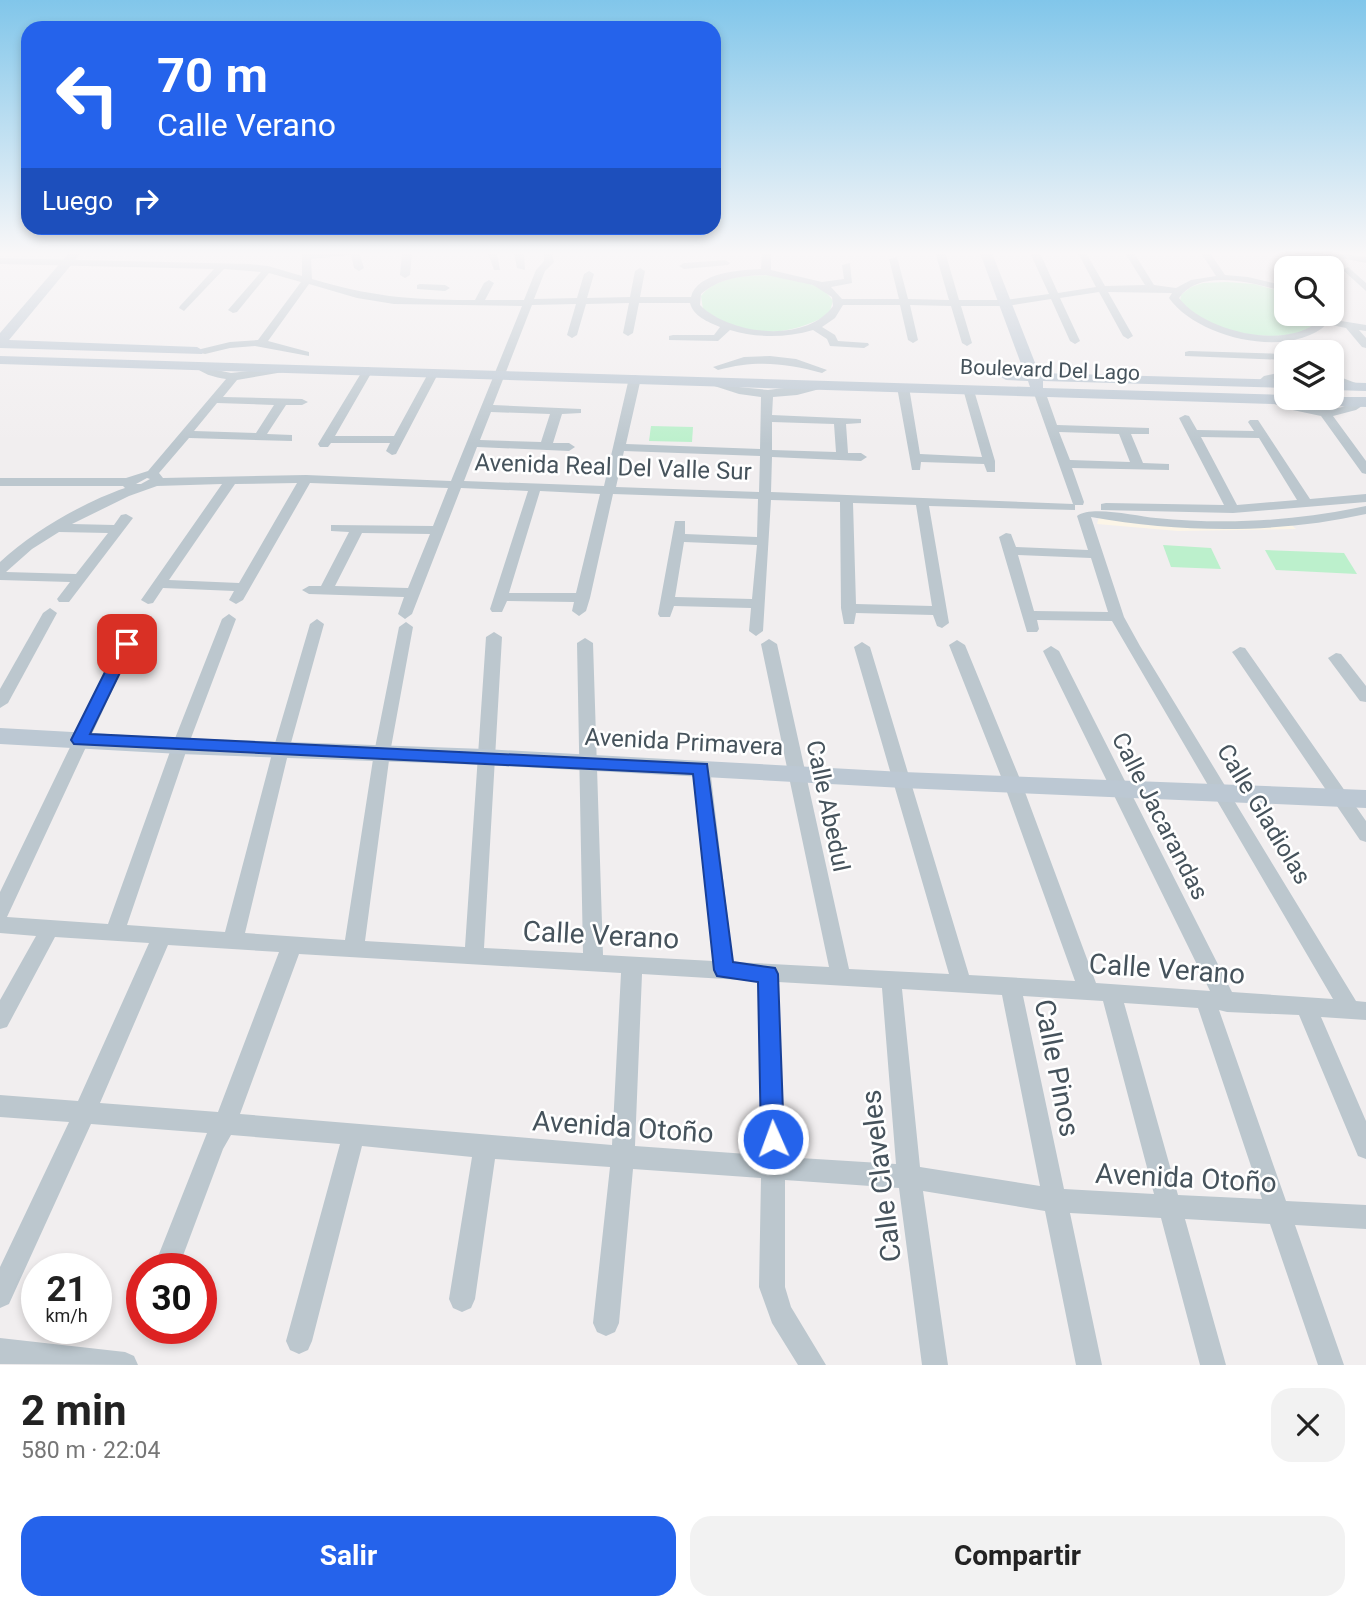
<!DOCTYPE html>
<html lang="es">
<head>
<meta charset="utf-8">
<style>
  :root { --surface:#fff; --page:#f2f2f2; --text:#222; --muted:#767676; --accent:#2563eb }
  body { margin:0; font-family:Roboto,sans-serif; background:var(--page); color:var(--text); height:100vh; display:flex; flex-direction:column; font-size:26px; white-space:nowrap }
  * { box-sizing:border-box; margin:0 }
  p { font-size:23px; color:var(--muted) }
  .icon { flex:none; width:38px; height:38px; fill:none; stroke:currentColor; stroke-width:2; stroke-linecap:round; stroke-linejoin:round }
  .map { position:relative; height:1365px; overflow:hidden }
  .side { display:flex; flex-direction:column; background:var(--surface); flex:1 }
  .side>* { flex:none }
  .top-card { position:absolute; left:21px; top:21px; width:700px; height:214px; border-radius:21px; box-shadow:0 4px 10px #0003; background:#2563eb; color:#fff; overflow:hidden }
  .tools { position:absolute; left:1274px; top:256px; display:grid; gap:14px }
  .tools a { display:grid; place-items:center; width:70px; height:70px; border-radius:14px; background:var(--surface); box-shadow:0 4px 10px #0003; font-size:35px }
  .speed { position:absolute; left:21px; top:1253px; display:flex; gap:14px; font-size:35px; font-weight:700; text-align:center }
  .speed>* { display:grid; place-content:center; width:91px; height:91px; border-radius:50%; background:var(--surface); box-shadow:0 4px 10px #0003; line-height:1 }
  .speed small { font-size:18px; font-weight:400 }
  .speed .limit { border:10px solid #d22; background:#fff; color:#111 }
  .pin { position:absolute; display:grid; place-items:center; width:60px; height:60px; color:#fff; margin:-30px; border-radius:14px; box-shadow:0 4px 10px #0006 }
  .me { position:absolute; width:77px; margin:-38px; rotate:358deg; stroke-linejoin:round; filter:drop-shadow(0 0 5px #0008) }
  .turn { display:flex; align-items:center; gap:24px; height:147px; padding:0 21px; font-size:32px }
  .turn .icon { width:91px; height:91px; stroke-width:2.5 }
  .turn b { display:block; font-size:49px; line-height:60px }
  .then { display:flex; align-items:center; height:66px; padding:0 21px; background:#0003; gap:14px; font-size:26px }
  .round { display:grid; place-items:center; flex:none; width:74px; height:74px; border-radius:21px; background:var(--page) }
  .head { display:flex; align-items:center; justify-content:space-between; height:119px; padding:0 21px }
  h1 { font-size:42px; font-weight:700; line-height:52px }
  .primary-button { display:flex; gap:14px; margin-top:auto; padding:14px 21px }
  .primary-button a { flex:1; height:80px; border-radius:21px; background:var(--accent); color:#fff; font-size:28px; font-weight:700; line-height:80px; text-align:center }
  .primary-button a+a { background:var(--page); color:var(--text) }
  .map>svg:first-child { display:block }
</style>
</head>
<body>
<div class="map">
<svg width="1366" height="1365" viewBox="0 0 1366 1365">
  <rect width="100%" height="100%" fill="#f1eeef"/>
  <polygon fill="#fcf5e7" points="1100,513 1190,522 1286,520 1296,529 1178,531 1097,524"/>
  <g fill="#bcf0cc">
    <path d="M769 275C791 280 820 280 833 301L829 314C801 331 764 338 732 326 722 322 712 315 703 309L701 296C717 276 745 276 769 275Z"/>
    <path d="M1226 282 1254 284 1286 293V313H1316V323C1291 346 1228 334 1200 320 1192 316 1186 307 1180 301L1181 295 1191 287 1203 283Z"/>
    <polygon points="651,426 693,427 692,442 649,441"/>
    <polygon points="1163,545 1211,548 1221,569 1171,567"/>
    <polygon points="1265,550 1344,553 1357,574 1276,570"/>
  </g>
  <g fill="none" stroke-linecap="round" stroke-linejoin="round">
    <g fill="#bcc7ce" fill-rule="evenodd">
      <path d="M302 253H359L364 268 359 271 354 268 351 255 311 259 312 279C369 296 409 300 469 300H475L484 283 489 280 494 283 485 300H524L536 270 544 261V253H552L554 262 545 271 534 299 577 298 584 274 589 271 594 274 587 298 630 297 635 271 640 268 645 271 640 297H691C697 272 741 270 761 269L762 253H771V270L822 282 844 279 842 265 850 263 852 283 831 287 842 299H899L889 259 897 257 908 299 949 300 936 255 942 253 946 255 959 300H1006L1049 294 1031 255 1035 253 1041 255 1058 293 1096 287 1078 253H1086L1105 286 1145 285 1125 253H1134L1154 285 1176 288 1191 280 1216 276 1201 253H1210L1225 275 1248 277 1286 286V292C1256 284 1201 267 1179 298 1205 332 1287 351 1320 320L1318 313H1328L1329 319 1366 325V331L1359 330 1366 338V348L1362 347 1346 328 1327 324C1289 360 1197 338 1169 298L1172 293 1108 292 1133 336 1128 339 1123 336 1099 292 1060 298 1080 341 1075 344 1070 341 1051 299 1006 306H961L972 343 967 346 962 343 951 306 910 305 918 340 913 343 908 340 900 305H843L835 318 822 327 835 335 838 341 868 343 869 345 864 348 830 346 827 339 813 330C786 338 756 338 730 330L718 341 669 340V336L673 335H714L720 327C708 322 693 316 690 303H639L633 333 628 336 623 333 629 303 586 304 577 335 572 338 567 335 576 304 532 305 493 405 581 409V413L562 414 553 443H569L575 447 569 451 477 447 464 481 604 486 629 378 635 375 641 378 626 444 760 449 761 397 739 394 705 383V379L739 387 768 390 831 382V386L797 395 773 397 772 415 861 419V423L846 424 848 453H861L867 457 861 461 772 457 771 492 1073 504 1033 391 1035 389 1045 391 1057 425 1149 428V434H1131L1143 463 1169 464V470L1072 468 1084 502 1083 505H1075V510L929 506 949 623 942 628 937 626 933 615 856 613 854 624H844L841 608 840 502 771 500 763 631 756 636 749 631 751 608 674 606 670 617H660L658 614 675 521H685V534L757 537 758 499 613 494 590 598 586 611 579 616 572 611 574 602 507 601 502 612H492L490 609 528 491 461 488 412 614 405 619 398 614 404 597 309 594 302 590 309 586H321L349 532 331 531V525L433 526 448 488 310 483 243 600 236 604 229 600 234 591 163 588 153 603 148 604 141 600 222 484 157 486 129 496 72 524 114 525 121 515 126 514 133 518 69 602H59L57 599 70 582 0 580V562C32 532 84 502 125 488L123 486H0V478H126L148 471 226 379C213 377 202 374 193 365L198 362 212 369 231 373 295 366V370L237 380 223 397 302 399 308 402 302 405H286L267 434 292 435V441L189 438 159 473 163 478 306 475 451 481 522 306 394 304 357 298 309 284 268 341 309 352V356L255 346 230 348 205 354 201 353V349L230 342 258 340 301 282 269 273 237 312 233 313 228 310 261 272 224 269 184 311 179 308 180 306 214 269 0 264V258L249 264 268 266 302 276ZM766 275 813 285 832 297 833 306C806 344 730 335 700 305L701 294C720 278 742 276 766 275ZM217 403 274 405 256 433 194 431ZM491 412 550 414 541 442 480 440ZM772 422 834 424 836 452 772 450ZM1059 432 1119 434 1130 462 1070 460ZM624 451 760 456 759 492 616 487ZM147 478 150 479 141 484H136ZM297 483 239 583 169 580 235 484ZM540 491 600 494 576 593H509ZM853 503 916 505 932 606 856 604ZM59 532 108 533 76 574 6 572 32 549ZM362 533 430 534 408 588 335 586ZM684 542 757 545 752 599 675 597Z"/>
      <polygon points="402,253 412,253 410,275 405,278 400,275"/>
      <polygon points="488,253 497,253 500,270 494,270"/>
      <polygon points="514,253 524,253 525,270 517,268"/>
      <polygon points="1316,253 1335,253 1366,257 1366,263"/>
      <polygon points="725,260 730,263 728,265 684,269 679,266 684,263"/>
      <polygon points="1299,264 1302,265 1304,268 1294,268"/>
      <polygon points="1348,267 1366,283 1366,291 1345,272 1343,270"/>
      <polygon points="420,284 445,285 450,288 445,291 417,289 417,285"/>
      <polygon points="1189,351 1285,354 1286,360 1185,356 1185,352"/>
      <path d="M770 356 796 359 827 370 822 373C785 363 756 360 718 370L713 367 744 357Z"/>
      <polygon points="368,367 373,370 335,436 394,436 430,370 439,372 396,454 392,455 386,451 390,443 331,443 328,447 320,447 318,444 363,370"/>
      <polygon points="1286,371 1286,377 1272,380 1261,387 1255,384 1264,376"/>
      <polygon points="1332,374 1361,385 1363,387 1357,390 1332,381"/>
      <polygon points="903,384 909,387 920,454 982,457 963,389 973,387 995,461 995,472 987,472 984,464 921,462 920,470 912,470 897,387"/>
      <path d="M1271 396C1293 402 1315 413 1338 408 1348 406 1355 399 1365 400V404L1356 410 1333 416 1366 461V474L1362 473 1321 416 1288 409 1267 401 1265 399Z"/>
      <path d="M1185 415 1189 416 1197 430 1254 431 1248 422 1250 420H1258L1310 499 1366 494V502L1233 513 1101 510V504L1106 503 1224 505 1179 418ZM1201 437 1259 438 1297 500 1237 505Z"/>
      <path d="M1366 506V514C1276 534 1182 533 1091 517L1124 617 1140 646 1356 1001 1366 1002V1020L1321 1017 1366 1121V1159L1358 1156 1299 1015 1227 1012 1219 1010 1286 1201 1366 1205V1229L1295 1225 1344 1365H1318L1270 1224 1185 1219 1226 1365H1200L1161 1218 1070 1213 1102 1365H1076L1045 1211 923 1191 948 1365H922L899 1188 785 1180V1287L791 1307 826 1365H798L772 1323 759 1287 761 1178 633 1169 619 1323 615 1332 606 1336 597 1332 593 1323 610 1167 495 1159 475 1299 471 1308 462 1312 453 1308 449 1299 472 1157 362 1146 312 1341 308 1350 299 1354 290 1350 286 1341 340 1144 231 1135 223 1149 178 1269H153L207 1133 91 1124 9 1304 0 1308V1267L69 1122 0 1117V1095L78 1101 149 943 55 937 7 1027 0 1029V1000L36 936 0 933V892L133 617 138 615 145 620 7 917 108 924 172 746 222 619 229 614 236 619 188 746 127 925 225 932 273 750 310 624 317 619 324 624 289 750 245 933 345 940 374 753 399 627 406 622 413 627 390 753 365 941 465 947 486 637 494 632 502 637 484 948 583 953 577 643 585 638 593 643 603 955 713 961 692 768 695 764H707L710 768 733 962 829 967 761 644 769 639 777 644 849 969 949 974 854 647 862 642 870 647 969 975 1075 981 1004 784 949 645 957 640 965 645 1022 784 1096 983 1210 991 1043 651 1051 646 1059 651 1232 992 1333 999 1112 621 1037 620 1039 629 1037 632H1027L999 537 1006 533 1011 534 1016 547 1088 550 1077 516C1091 505 1136 516 1156 518 1227 525 1296 521 1366 506ZM1018 555 1091 558 1108 612 1034 611ZM168 945 279 952 218 1112 100 1103ZM299 954 621 973 612 1145 240 1114ZM642 974 758 981 761 1155 635 1146ZM778 982 882 988 896 1164 784 1157ZM902 989 1002 995 1040 1186 920 1167ZM1023 996 1103 1001 1154 1194 1064 1189ZM1124 1003 1198 1008 1262 1199 1178 1195Z"/>
      <polygon points="50,608 57,613 8,703 0,708 0,689 43,613"/>
      <polygon points="1240,647 1245,648 1366,821 1366,842 1360,840 1235,656 1232,652"/>
      <polygon points="1336,653 1341,654 1366,686 1366,702 1360,701 1328,658"/>
      <polygon points="0,1338 125,1352 134,1356 138,1365 0,1364"/>
    </g>
    <g fill="#bcc8d3" fill-rule="evenodd">
      <polygon points="69,253 81,253 9,340 197,347 204,351 202,354 0,348 0,333"/>
      <polygon points="980,253 992,253 1039,373 1286,380 1286,388 1043,381 1043,388 1286,395 1286,397 1366,397 1366,407 0,364 0,356 1030,387 1028,381 1006,380 999,376 1006,372 1024,372"/>
      <polygon points="1332,382 1366,383 1366,391 1332,390"/>
      <polygon points="0,728 180,738 485,749 903,772 1366,790 1366,808 903,788 485,765 180,754 0,744"/>
    </g>
  </g>
  <linearGradient id="sky" x2="0" y2="1"><stop stop-color="#81c6ea"/><stop offset="0.57" stop-color="#f9f7f8"/><stop offset="1" stop-color="#f9f7f8" stop-opacity="0"/></linearGradient>
  <rect width="1366" height="444" fill="url(#sky)"/>
  <polygon fill="#2563eb" stroke="#184099" stroke-width="2" points="127,639 134,644 90,734 707,764 733,962 775,968 778,974 784,1139 781,1147 773,1150 764,1147 761,1139 758,982 717,976 714,970 693,774 74,744 71,740 119,644"/>
  <g text-anchor="middle" dominant-baseline="central" stroke-width="5" stroke-linejoin="round" paint-order="stroke">
    <g font-size="21" fill="#46535c" stroke="#fff">
      <text transform="translate(1050 370) rotate(2)">Boulevard Del Lago</text>
    </g>
    <g font-size="24" fill="#46535c" stroke="#fff">
      <text transform="translate(613 467) rotate(2)">Avenida Real Del Valle Sur</text>
      <text transform="translate(684 742) rotate(3)">Avenida Primavera</text>
      <text transform="translate(828 806) rotate(78)">Calle Abedul</text>
      <text transform="translate(1264 814) rotate(59)">Calle Gladiolas</text>
      <text transform="translate(1160 816) rotate(63)">Calle Jacarandas</text>
    </g>
    <g font-size="28" fill="#46535c" stroke="#fff">
      <text transform="translate(601 935) rotate(3)">Calle Verano</text>
      <text transform="translate(1167 969) rotate(4)">Calle Verano</text>
      <text transform="translate(1057 1068) rotate(79)">Calle Pinos</text>
      <text transform="translate(623 1127) rotate(4)">Avenida Otoño</text>
      <text transform="translate(881 1176) rotate(-97)">Calle Claveles</text>
      <text transform="translate(1186 1178) rotate(3)">Avenida Otoño</text>
    </g>
  </g>
</svg>
<div class="tools">
<a><svg class="icon" aria-label="search" viewBox="0 0 24 24"><circle cx="10" cy="10" r="6"/><path d="M15 15l6 6"/></svg></a>
<a><svg class="icon" aria-label="layers" viewBox="0 0 24 24"><path d="M12 4l9 5-9 5-9-5zM3 14l9 5 9-5"/></svg></a>
</div>
<div class="speed"><div>21<small>km/h</small></div><div class="limit">30</div></div>
<div class="pin" style="left:127px;top:644px;background:#d93025"><svg class="icon" aria-label="arrive" viewBox="0 0 24 24"><path d="M6 21V4h12l-3 4 3 4H6"/></svg></div>
<svg class="me" style="left:773px;top:1139px" viewBox="-20 -20 40 40"><circle r="17" fill="#2563eb" stroke="#fff" stroke-width="3"/><path d="M0-11L8 9 0 5-8 9z" fill="#fff"/></svg>
<div class="top-card">
<div class="turn"><svg class="icon" aria-label="left" viewBox="0 0 24 24"><path d="M17 20v-9H6M10 6l-5 5 5 5"/></svg><div><b>70 m</b>Calle Verano</div></div>
<div class="then">Luego<svg class="icon" aria-label="right" viewBox="0 0 24 24"><path d="M7 20v-9h11M14 6l5 5-5 5"/></svg></div>
</div>
</div>
<section class="side">
<div class="head"><div><h1>2 min</h1><p>580 m · 22:04</p></div><a class="round"><svg class="icon" aria-label="close" viewBox="0 0 24 24"><path d="M6 6l12 12M18 6L6 18"/></svg></a></div>
<div class="primary-button"><a>Salir</a><a>Compartir</a></div>
</section>
</body>
</html>
